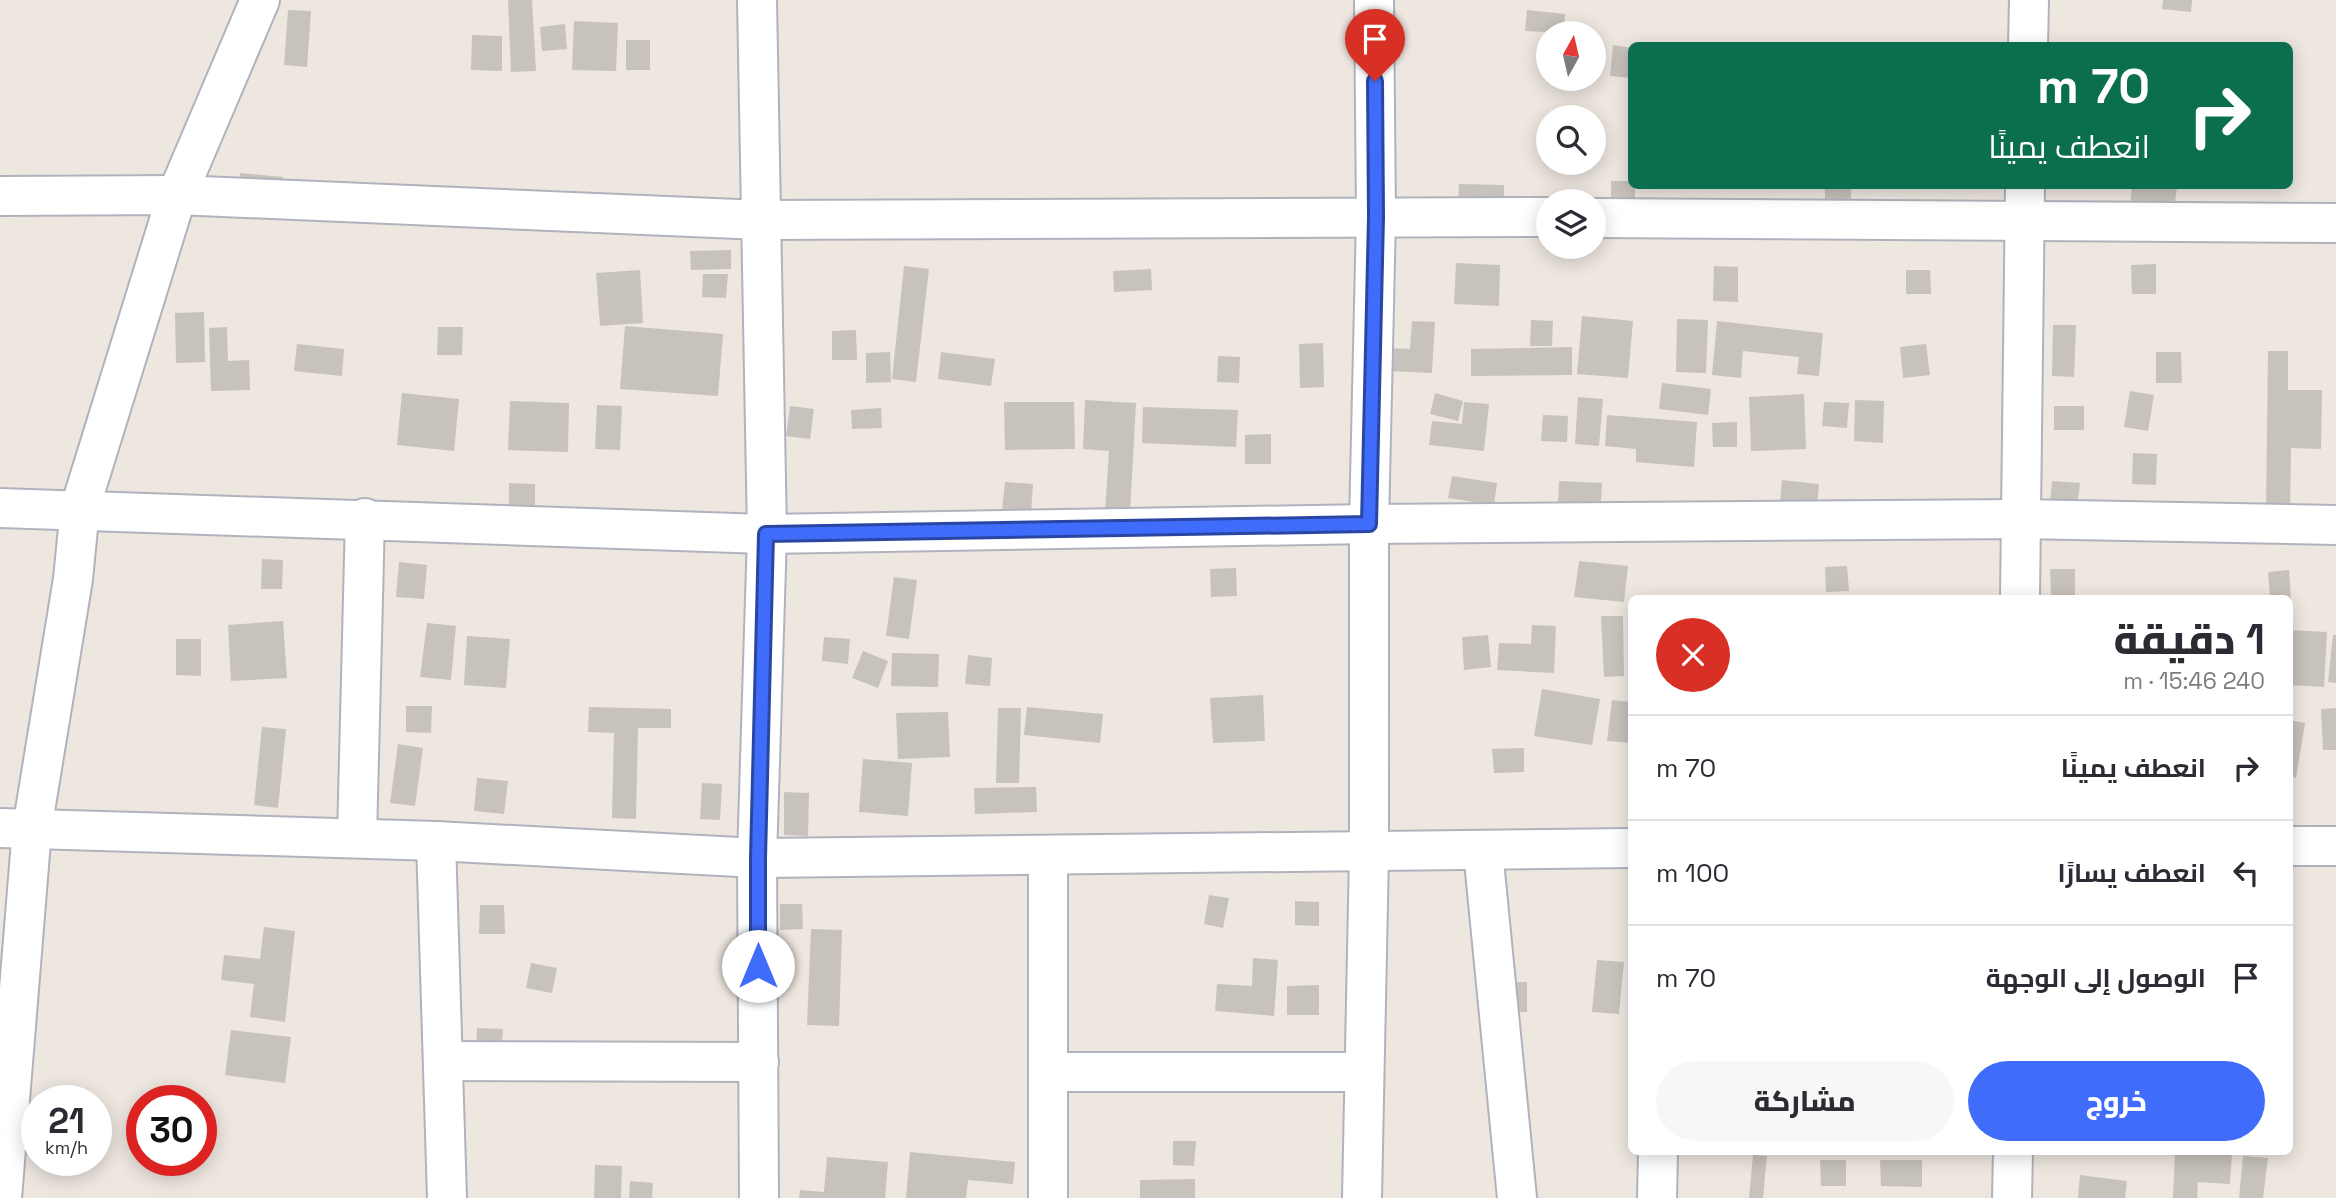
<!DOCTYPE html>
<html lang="ar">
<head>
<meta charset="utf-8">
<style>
  :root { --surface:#fff; --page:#f7f7f7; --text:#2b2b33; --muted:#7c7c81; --line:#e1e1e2; --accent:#406cfb }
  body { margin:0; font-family:"Space Grotesk",Cairo,sans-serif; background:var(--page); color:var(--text); direction:rtl; height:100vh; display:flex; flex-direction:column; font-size:26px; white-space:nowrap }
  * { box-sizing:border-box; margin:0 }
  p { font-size:23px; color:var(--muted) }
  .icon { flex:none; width:38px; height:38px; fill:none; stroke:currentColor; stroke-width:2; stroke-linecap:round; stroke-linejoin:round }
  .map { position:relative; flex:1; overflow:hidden; direction:ltr }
  .sheet { position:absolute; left:1628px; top:595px; width:665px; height:560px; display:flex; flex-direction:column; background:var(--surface); border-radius:10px; box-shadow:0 4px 18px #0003; direction:rtl }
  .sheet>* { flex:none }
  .banner { position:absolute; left:1628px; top:42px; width:665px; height:147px; border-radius:10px; box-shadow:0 4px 18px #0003; direction:rtl; background:#0b6e4f; color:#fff; overflow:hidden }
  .needle { width:46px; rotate:8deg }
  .fabs { position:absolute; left:1536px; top:21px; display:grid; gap:14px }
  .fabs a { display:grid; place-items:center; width:70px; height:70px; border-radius:50%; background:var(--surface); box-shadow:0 4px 18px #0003; font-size:35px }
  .speed { position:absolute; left:21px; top:1085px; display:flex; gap:14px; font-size:35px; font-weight:700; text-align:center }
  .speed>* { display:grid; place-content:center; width:91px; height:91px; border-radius:50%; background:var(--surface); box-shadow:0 4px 18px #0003; line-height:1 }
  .speed small { font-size:18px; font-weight:400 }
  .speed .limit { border:10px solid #d22; background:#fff; color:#111 }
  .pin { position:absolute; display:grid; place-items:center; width:60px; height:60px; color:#fff; margin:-72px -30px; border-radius:50% 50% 50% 0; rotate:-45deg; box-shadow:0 0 7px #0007 }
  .pin .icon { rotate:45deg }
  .me { position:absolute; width:77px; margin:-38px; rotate:0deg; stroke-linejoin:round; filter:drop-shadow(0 0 5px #0008) }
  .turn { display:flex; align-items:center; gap:24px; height:147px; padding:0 28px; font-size:32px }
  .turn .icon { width:91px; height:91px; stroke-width:2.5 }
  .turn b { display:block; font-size:49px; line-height:60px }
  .round { display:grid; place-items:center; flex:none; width:74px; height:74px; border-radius:37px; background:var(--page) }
  .headline { display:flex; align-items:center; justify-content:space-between; height:119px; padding:0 28px }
  h1 { font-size:42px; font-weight:800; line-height:52px }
  .action { display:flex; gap:14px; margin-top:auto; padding:14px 28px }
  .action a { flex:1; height:80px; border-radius:42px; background:var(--accent); color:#fff; font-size:28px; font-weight:800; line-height:80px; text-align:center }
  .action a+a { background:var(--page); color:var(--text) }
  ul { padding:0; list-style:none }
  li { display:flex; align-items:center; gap:21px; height:105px; padding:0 28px; border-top:2px solid var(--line) }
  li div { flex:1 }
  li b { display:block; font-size:26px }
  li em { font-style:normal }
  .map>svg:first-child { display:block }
</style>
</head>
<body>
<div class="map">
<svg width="2336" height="1198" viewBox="0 0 2336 1198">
  <rect width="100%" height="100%" fill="#eee7e0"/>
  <g fill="#c7c2bb">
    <polygon points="508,0 532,0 536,71 511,72"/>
    <polygon points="2163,0 2192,0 2191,12 2162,9"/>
    <polygon points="288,10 311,11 307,67 284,65"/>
    <polygon points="1527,10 1565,14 1564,33 1525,31"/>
    <polygon points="574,21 618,23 616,71 572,70"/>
    <polygon points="565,24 567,49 542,51 540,27"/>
    <polygon points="472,35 502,36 502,71 471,70"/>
    <rect x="626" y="40" width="24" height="30"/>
    <polygon points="1613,45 1631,48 1631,78 1610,76"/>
    <polygon points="240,173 283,177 281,203 237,199"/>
    <polygon points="1611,181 1631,181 1631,186 1635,186 1635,205 1611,205"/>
    <polygon points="1459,184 1504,185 1504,206 1458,205"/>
    <rect x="1825" y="186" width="26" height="16"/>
    <polygon points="2132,186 2177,186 2174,210 2130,205"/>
    <polygon points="731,250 731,269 691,270 690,251"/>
    <polygon points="1456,263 1500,265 1499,306 1454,304"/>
    <polygon points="2156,264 2156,294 2132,294 2131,265"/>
    <polygon points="904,266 929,269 916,382 892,379"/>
    <polygon points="1714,266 1738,267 1738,302 1713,301"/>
    <polygon points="1151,269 1152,290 1114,292 1113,271"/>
    <polygon points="640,270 643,323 600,326 596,273"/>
    <polygon points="1906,270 1930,270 1931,294 1906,294"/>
    <polygon points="703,274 728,274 726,298 702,297"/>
    <polygon points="204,312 205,362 176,363 175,313"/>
    <polygon points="1582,316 1633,321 1628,378 1577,374"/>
    <polygon points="1677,319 1708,320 1706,373 1676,372"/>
    <polygon points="1531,320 1553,321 1552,346 1530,346"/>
    <polygon points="1412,321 1435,322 1432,373 1389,371 1390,348 1410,349"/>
    <polygon points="1717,321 1823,333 1819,376 1797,374 1799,357 1743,351 1741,378 1712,375"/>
    <polygon points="2053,325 2076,325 2074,377 2052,376"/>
    <polygon points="625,326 723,334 718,396 620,389"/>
    <polygon points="227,327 228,361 249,360 250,390 211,391 209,328"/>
    <polygon points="438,327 463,327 462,355 437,355"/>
    <polygon points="856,330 857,360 832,360 832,331"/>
    <polygon points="1323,343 1324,387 1300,388 1299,344"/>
    <polygon points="297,344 344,349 342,376 294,371"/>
    <polygon points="1926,344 1930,375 1903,378 1900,347"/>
    <polygon points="1572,347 1572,375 1471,376 1471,349"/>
    <polygon points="2268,351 2288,351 2288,390 2322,390 2321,449 2291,448 2290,512 2266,512"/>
    <polygon points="890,352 891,382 866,383 866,353"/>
    <polygon points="941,352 995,359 991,386 938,379"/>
    <polygon points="2156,352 2181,352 2182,383 2156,383"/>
    <polygon points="1218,356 1240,357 1239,383 1217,382"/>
    <polygon points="1662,383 1711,389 1708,415 1659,409"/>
    <polygon points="2130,391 2154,395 2148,431 2124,427"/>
    <polygon points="402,393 459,399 454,451 397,445"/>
    <polygon points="1435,393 1463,401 1458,421 1430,414"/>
    <polygon points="1804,394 1806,449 1751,451 1749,397"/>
    <polygon points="1578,397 1603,399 1599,446 1575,444"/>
    <polygon points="1085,400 1136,403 1130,513 1105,512 1109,451 1083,449"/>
    <polygon points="1855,400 1884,401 1883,443 1854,441"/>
    <polygon points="510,401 569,403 568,452 508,450"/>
    <polygon points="1004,402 1074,402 1075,449 1005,450"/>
    <polygon points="1464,402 1489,404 1484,451 1429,445 1432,421 1462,424"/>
    <polygon points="1824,402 1849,403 1847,428 1822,426"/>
    <polygon points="597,405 622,406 620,450 595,449"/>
    <polygon points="790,406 814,409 810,439 786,436"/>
    <rect x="2054" y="406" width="30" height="24"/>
    <polygon points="1143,407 1238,410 1236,447 1142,443"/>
    <polygon points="881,408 882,428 852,429 851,410"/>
    <polygon points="1543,415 1568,416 1567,442 1541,441"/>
    <polygon points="1607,415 1697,422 1694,467 1636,462 1636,449 1605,446"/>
    <polygon points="1737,422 1737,447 1713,447 1712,423"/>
    <polygon points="1271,434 1271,464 1245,464 1245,435"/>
    <polygon points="2133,453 2157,454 2156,485 2132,484"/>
    <polygon points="1452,476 1497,483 1494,505 1448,498"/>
    <polygon points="1782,480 1819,484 1817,506 1780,503"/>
    <polygon points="1559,481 1602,483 1601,505 1558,504"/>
    <polygon points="2052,481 2080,483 2077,508 2050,506"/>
    <polygon points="1005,482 1033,484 1031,513 1002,511"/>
    <polygon points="509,483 535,484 535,508 509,507"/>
    <polygon points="262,559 283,560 282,589 261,589"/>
    <polygon points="1579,561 1628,566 1624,602 1574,597"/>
    <polygon points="399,562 427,565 424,599 396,597"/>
    <polygon points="1847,566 1849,591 1826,592 1825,567"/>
    <polygon points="1236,568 1237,596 1211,597 1210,569"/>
    <polygon points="2050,569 2075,569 2075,595 2051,595"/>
    <polygon points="2289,570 2293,625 2289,626 2289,598 2270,598 2268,572"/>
    <polygon points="894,577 917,580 909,639 886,636"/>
    <polygon points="1601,616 1623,616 1624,676 1604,677"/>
    <polygon points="283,621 287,678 231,681 228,625"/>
    <polygon points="427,623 456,626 451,680 420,677"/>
    <polygon points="1532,625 1556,626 1554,673 1497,670 1499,643 1531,644"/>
    <polygon points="2289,630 2327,632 2324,687 2289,685"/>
    <polygon points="1488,635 1491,667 1464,670 1462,637"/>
    <polygon points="2333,635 2336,635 2336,683 2328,682"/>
    <polygon points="467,636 510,639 506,688 464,685"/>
    <polygon points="824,637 850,639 848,664 822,661"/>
    <polygon points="176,639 201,639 201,676 176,675"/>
    <polygon points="863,651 888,661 878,688 852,678"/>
    <polygon points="892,653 939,654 938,687 891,686"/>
    <polygon points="968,655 992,658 990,686 965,684"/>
    <polygon points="1542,689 1600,699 1592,745 1534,736"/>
    <polygon points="1263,695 1265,741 1213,743 1210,698"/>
    <polygon points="1612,700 1631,702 1631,743 1607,741"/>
    <polygon points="406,706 432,706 431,733 406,732"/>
    <polygon points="589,707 671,709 671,728 638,728 636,819 612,818 614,733 588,732"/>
    <polygon points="1027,707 1103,714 1100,743 1024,735"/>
    <polygon points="998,708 1021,708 1019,783 996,783"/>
    <polygon points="2336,708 2336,750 2323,750 2321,709"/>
    <polygon points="948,712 950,757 898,759 896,713"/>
    <polygon points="2289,720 2305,723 2296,778 2289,776"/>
    <polygon points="262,727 286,729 278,808 254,805"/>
    <polygon points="398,744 423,748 415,806 390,803"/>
    <polygon points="1524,748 1524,772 1494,773 1492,749"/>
    <polygon points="863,759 912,763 908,816 859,812"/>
    <polygon points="477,778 508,781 504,814 474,811"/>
    <polygon points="702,783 722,784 720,820 700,819"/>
    <polygon points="1036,787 1037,812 975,814 974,788"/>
    <polygon points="784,792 809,793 808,836 784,835"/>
    <polygon points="1209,895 1229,898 1223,928 1204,924"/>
    <polygon points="1295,901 1319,902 1319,926 1295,925"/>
    <polygon points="780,904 802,904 803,929 780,930"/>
    <polygon points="480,905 504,905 505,934 479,934"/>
    <polygon points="264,927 295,931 285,1022 250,1017 254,984 221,980 224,955 260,959"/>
    <polygon points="811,929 842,930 839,1026 807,1025"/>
    <polygon points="1253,958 1278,960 1274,1016 1215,1011 1217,984 1252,986"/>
    <polygon points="1597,960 1624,962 1619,1014 1592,1012"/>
    <polygon points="531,963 557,968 552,993 526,988"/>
    <polygon points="1502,982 1527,982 1527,1012 1502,1011"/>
    <polygon points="1319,985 1319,1015 1287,1015 1287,986"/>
    <polygon points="477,1028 503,1029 501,1053 476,1051"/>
    <polygon points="231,1030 291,1037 285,1083 225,1075"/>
    <polygon points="1173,1141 1196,1141 1194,1166 1173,1165"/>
    <polygon points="910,1152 1015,1162 1013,1184 968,1180 966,1198 906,1198"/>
    <polygon points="2175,1152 2232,1154 2230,1184 2198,1182 2197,1198 2173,1198"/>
    <polygon points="1753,1155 1767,1156 1763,1198 1749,1198"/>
    <polygon points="2243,1156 2268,1158 2263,1198 2239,1198"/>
    <polygon points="827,1157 888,1162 885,1198 799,1198 800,1190 824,1192"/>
    <polygon points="1820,1160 1846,1160 1846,1186 1821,1186"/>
    <polygon points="1880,1160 1922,1160 1922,1187 1881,1186"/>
    <polygon points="595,1165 622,1166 621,1198 594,1198"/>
    <polygon points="2080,1175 2127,1181 2125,1198 2078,1198"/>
    <polygon points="1195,1179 1195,1198 1140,1198 1140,1180"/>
    <polygon points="630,1181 653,1183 652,1198 629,1198"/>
  </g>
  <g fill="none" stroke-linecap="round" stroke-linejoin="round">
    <defs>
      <g id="minor">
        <polyline points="757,0 767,534 757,858 759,1198"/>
        <polyline points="2028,46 2029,0"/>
        <polyline points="0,196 177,195 761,220 1549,217"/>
        <polyline points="1594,218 2336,223"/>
        <polyline points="0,508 767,534 1369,524 2020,519 2336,525"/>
        <polyline points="2020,598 2025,186"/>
        <polyline points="0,828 436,841 757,858 1631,848"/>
        <polyline points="357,838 365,518"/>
        <polyline points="436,841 447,1198"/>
        <polyline points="2289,846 2336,846"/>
        <polyline points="1483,851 1517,1198"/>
        <polyline points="443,1061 759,1062"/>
        <polyline points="1048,1072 1364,1072"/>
        <polyline points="2,1198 32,829 73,579 80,508 177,195 260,0"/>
        <polyline points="1048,1198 1048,855"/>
        <polyline points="1362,1198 1369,853 1369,524 1376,217 1374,0"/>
        <polyline points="1657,1198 1658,1152"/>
        <polyline points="2012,1198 2013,1152"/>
      </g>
    </defs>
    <use href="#minor" stroke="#b0b3bd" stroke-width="42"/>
    <use href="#minor" stroke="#fff" stroke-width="38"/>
  </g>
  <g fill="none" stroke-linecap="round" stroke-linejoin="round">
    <defs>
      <polyline id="route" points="758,966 758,858 766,534 1369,524 1376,217 1375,81"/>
    </defs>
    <use href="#route" stroke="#2a46a3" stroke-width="18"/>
    <use href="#route" stroke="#406cfb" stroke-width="12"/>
  </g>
</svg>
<div class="fabs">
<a><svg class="needle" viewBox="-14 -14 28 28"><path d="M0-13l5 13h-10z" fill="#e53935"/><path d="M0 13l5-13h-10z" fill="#7c7c81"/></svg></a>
<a><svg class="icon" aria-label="search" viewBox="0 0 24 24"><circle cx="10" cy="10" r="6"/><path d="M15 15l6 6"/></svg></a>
<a><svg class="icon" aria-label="layers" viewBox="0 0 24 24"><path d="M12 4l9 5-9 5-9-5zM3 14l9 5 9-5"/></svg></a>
</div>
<div class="speed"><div>21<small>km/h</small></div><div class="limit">30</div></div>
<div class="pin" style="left:1375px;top:81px;background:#d93025"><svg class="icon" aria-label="arrive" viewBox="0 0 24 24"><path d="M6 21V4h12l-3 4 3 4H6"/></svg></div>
<svg class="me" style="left:758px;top:966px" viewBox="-20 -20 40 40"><circle r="19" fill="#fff"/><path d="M0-13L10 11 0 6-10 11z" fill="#406cfb"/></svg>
<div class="banner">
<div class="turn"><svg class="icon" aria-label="right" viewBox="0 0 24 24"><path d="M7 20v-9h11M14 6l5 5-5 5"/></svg><div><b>70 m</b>انعطف يمينًا</div></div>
</div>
<section class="sheet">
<div class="headline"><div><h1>1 دقيقة</h1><p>240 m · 15:46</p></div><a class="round" style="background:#d93025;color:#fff"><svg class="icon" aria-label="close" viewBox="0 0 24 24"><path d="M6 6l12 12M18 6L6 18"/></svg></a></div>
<ul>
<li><svg class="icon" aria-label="right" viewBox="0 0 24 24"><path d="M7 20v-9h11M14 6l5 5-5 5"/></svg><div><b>انعطف يمينًا</b></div><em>70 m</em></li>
<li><svg class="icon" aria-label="left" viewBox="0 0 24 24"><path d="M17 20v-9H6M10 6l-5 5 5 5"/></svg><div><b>انعطف يسارًا</b></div><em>100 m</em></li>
<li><svg class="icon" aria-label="arrive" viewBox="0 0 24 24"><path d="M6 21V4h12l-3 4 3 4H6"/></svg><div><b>الوصول إلى الوجهة</b></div><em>70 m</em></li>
</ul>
<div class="action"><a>خروج</a><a>مشاركة</a></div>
</section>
</div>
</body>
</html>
